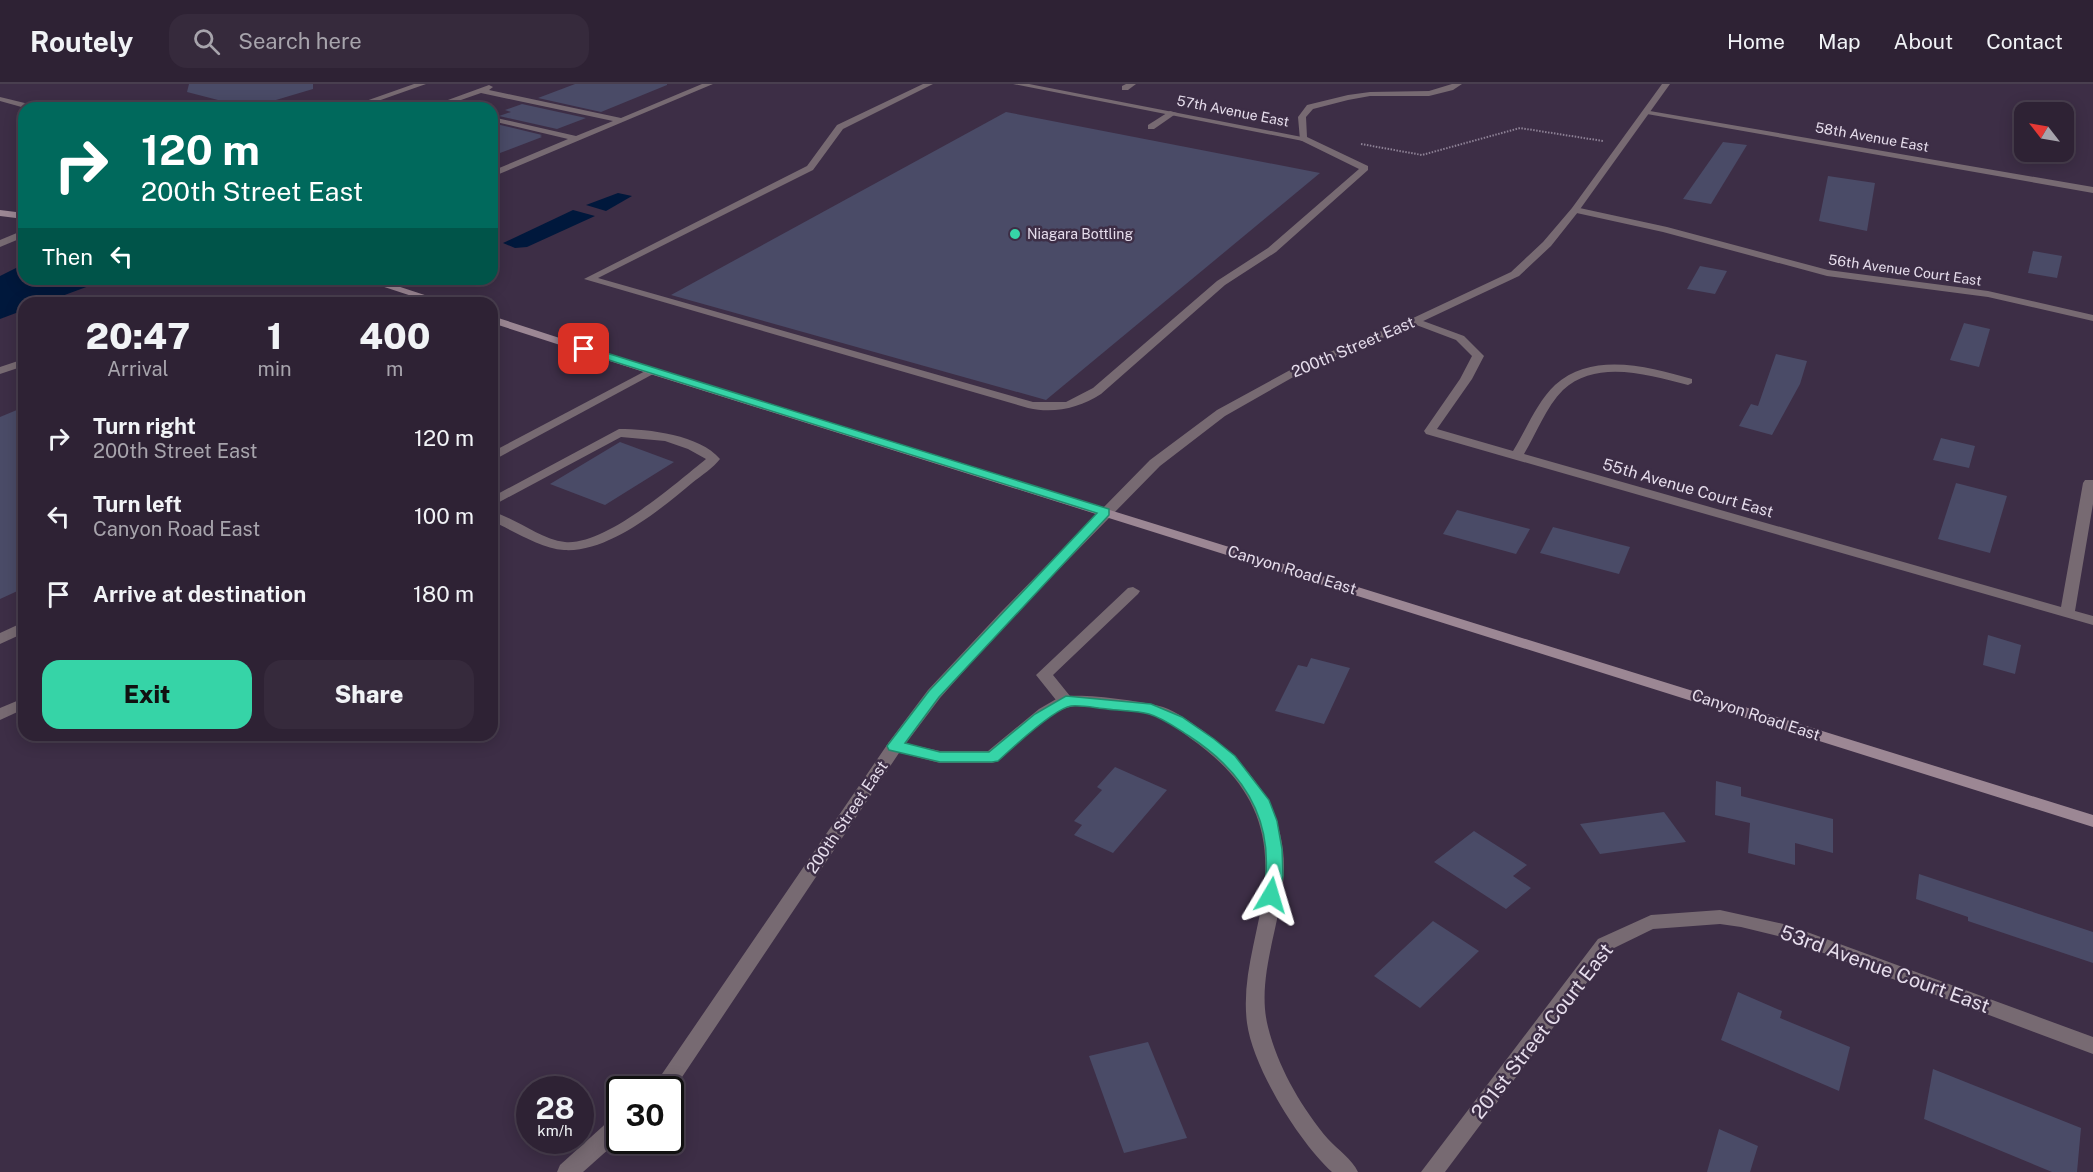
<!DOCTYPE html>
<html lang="en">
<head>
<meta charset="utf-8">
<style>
  :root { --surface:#2e2234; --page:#362a3c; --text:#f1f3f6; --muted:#a7a4ac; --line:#493f4f; --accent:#36d4a7 }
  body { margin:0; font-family:"Public Sans",sans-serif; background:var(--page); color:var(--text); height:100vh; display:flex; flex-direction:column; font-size:22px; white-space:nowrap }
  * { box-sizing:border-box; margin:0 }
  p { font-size:20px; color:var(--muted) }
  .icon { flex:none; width:33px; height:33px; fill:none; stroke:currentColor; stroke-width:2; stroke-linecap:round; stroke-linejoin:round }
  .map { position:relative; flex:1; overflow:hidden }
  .panel { position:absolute; left:18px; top:213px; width:480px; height:444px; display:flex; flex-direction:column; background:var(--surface); border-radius:18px; box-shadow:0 3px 15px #0003,0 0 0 2px var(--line) }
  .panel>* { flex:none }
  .guide { position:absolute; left:18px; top:18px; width:480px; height:183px; border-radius:18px; box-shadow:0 3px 15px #0003,0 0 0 2px var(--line); background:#00695c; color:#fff; overflow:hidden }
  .needle { width:39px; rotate:301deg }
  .buttons { position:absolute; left:2014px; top:18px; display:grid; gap:12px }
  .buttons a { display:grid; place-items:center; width:60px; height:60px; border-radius:12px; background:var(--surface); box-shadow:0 3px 15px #0003,0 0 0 2px var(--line); font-size:30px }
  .speed { position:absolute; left:516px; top:992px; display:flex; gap:12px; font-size:30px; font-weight:700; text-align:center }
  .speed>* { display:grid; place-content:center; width:78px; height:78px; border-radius:50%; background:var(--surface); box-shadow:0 3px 15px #0003,0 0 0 2px var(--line); line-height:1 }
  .speed small { font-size:15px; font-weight:400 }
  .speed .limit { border:3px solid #111; border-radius:9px; background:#fff; color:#111 }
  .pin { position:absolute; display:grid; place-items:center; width:51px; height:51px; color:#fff; margin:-26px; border-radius:12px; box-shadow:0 3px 9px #0006 }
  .me { position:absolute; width:66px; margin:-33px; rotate:7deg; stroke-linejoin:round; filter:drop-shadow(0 0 4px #0008) }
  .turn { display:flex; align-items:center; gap:21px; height:126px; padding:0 24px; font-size:27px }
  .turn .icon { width:78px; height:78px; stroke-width:2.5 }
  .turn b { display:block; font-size:42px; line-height:51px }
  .then { display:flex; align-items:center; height:57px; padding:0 24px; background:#0003; gap:12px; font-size:22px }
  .eta { display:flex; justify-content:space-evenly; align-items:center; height:102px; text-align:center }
  .eta b { font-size:36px; font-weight:800; line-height:42px }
  .action { display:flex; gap:12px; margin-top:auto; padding:12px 24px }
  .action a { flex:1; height:69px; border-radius:18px; background:var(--accent); color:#111; font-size:24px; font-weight:800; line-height:69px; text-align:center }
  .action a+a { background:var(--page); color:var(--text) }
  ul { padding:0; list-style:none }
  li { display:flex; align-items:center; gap:18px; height:78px; padding:0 24px }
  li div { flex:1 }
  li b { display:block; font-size:22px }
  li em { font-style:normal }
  header { display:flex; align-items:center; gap:36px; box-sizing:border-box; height:84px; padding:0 30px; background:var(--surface); border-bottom:2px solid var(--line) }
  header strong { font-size:28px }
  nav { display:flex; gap:33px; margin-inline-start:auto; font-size:21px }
  .search { width:420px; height:54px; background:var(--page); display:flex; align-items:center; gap:15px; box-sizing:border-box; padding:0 21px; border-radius:18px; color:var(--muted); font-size:22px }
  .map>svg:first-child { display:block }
</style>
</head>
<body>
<header>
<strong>Routely</strong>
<div class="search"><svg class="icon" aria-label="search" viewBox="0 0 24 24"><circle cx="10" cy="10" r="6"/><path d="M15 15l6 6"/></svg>Search here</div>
<nav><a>Home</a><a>Map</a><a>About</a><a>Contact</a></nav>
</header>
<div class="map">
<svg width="2093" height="1088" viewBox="0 0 2093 1088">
  <rect width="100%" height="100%" fill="#3d2e46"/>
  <g fill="#00183c">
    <polygon points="618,109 632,112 606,127 586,121"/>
    <polygon points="573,126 595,132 527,163 515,164 503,159"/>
    <polygon points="24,180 24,195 108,195 43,219 24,219 24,226 0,235 0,192"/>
  </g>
  <g fill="#4a4b67">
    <polygon points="189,0 313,0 313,5 249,24 187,8"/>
    <polygon points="575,0 667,0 667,1 601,28 538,14"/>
    <polygon points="522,20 586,34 557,45 499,32 511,28 505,26"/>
    <polygon points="1006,28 1320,89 1046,316 671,211"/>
    <polygon points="492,39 542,51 540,52 542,53 492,72"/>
    <polygon points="1723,58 1747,61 1711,120 1683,115"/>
    <polygon points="1828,92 1875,99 1867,147 1819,137"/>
    <polygon points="2033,167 2062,172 2057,194 2028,189"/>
    <polygon points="1700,182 1727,187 1715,210 1687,205"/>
    <polygon points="1964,239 1990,245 1979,283 1950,276"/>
    <polygon points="1776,270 1807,277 1800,300 1772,351 1739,342 1751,320 1758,322"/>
    <polygon points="24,323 24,504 0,515 0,333"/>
    <polygon points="1941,354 1975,362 1969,384 1933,376"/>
    <polygon points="620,358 674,378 605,421 550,400"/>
    <polygon points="1956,399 2007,412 1990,469 1938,455"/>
    <polygon points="1457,426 1530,445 1516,470 1443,450"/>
    <polygon points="1553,443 1630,463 1619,490 1540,469"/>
    <polygon points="1988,551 2021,561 2015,590 1983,581"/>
    <polygon points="1311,574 1350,584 1324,640 1275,627 1298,581 1307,583"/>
    <polygon points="1115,683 1167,706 1113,769 1074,751 1082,741 1074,737 1102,706 1097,703"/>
    <polygon points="1716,697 1741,703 1741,712 1833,735 1833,769 1795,759 1795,781 1748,769 1750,739 1715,731"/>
    <polygon points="1664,728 1686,758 1600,770 1580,740"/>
    <polygon points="1474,747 1527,781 1513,792 1531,804 1506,825 1434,778"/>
    <polygon points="1919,790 2093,848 2093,879 1968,837 1968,833 1916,815"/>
    <polygon points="1433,837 1479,867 1420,924 1374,892"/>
    <polygon points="1738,908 1782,927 1780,934 1850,963 1839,1007 1721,956"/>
    <polygon points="1148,958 1187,1054 1124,1069 1089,972"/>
    <polygon points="1933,985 2081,1044 2077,1088 2052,1088 1924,1035"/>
    <polygon points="1719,1045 1758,1062 1750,1088 1707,1088"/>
  </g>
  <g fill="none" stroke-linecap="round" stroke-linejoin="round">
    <polyline stroke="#8d8195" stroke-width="2" stroke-dasharray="1.5 1.5" stroke-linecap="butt" points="1361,60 1422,71 1520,44 1603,57"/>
    <g fill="#776a72" fill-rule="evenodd">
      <polygon points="702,0 713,0 492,93 492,87 568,55 492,37 492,33 576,52 613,37 481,9 438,24 426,24 489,1 493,3 489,6 621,34"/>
      <path d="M923 0H933L843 45 813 86 598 194 1033 318H1066L1093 304 1217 197 1268 164 1359 85 1300 56 1298 33 1307 21 1348 11 1370 8 1429 7 1452 0H1462L1453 6 1429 12H1370L1348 16 1313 25 1306 33 1307 53 1368 82V86L1276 168 1225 201 1101 310C1079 324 1054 330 1028 324L584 195 807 82 837 41Z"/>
      <polygon points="1126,0 1136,0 1128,6 1122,6 1122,2"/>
      <polygon points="0,13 37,22 38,24 25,24 0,17"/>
      <polygon points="1170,27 1177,29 1154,45 1148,45 1148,41"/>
      <polygon points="190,213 212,216 217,219 170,219"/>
      <polygon points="24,275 24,282 0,290 0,283"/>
      <polygon points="651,284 655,285 655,289 492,377 492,368"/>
      <path d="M619 345C649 345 700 351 720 375 713 384 702 391 692 399 661 425 608 469 564 466 540 464 514 447 492 437V428C517 434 539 455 565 458 605 462 675 400 706 375L688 365 665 357 621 353 492 422V413Z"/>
      <polygon points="1133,503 1140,507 1138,510 1053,591 1074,617 1072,621 1060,621 1036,591 1128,504"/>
      <polygon points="24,538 24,549 0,560 0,549"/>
      <polygon points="24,614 24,625 0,636 0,624"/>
    </g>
    <g fill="#776a72" fill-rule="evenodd">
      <polygon points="414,0 426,0 358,24 346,24"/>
      <polygon points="1013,0 1029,0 1307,54 1303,57"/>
      <polygon points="1644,26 2093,103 2093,109 1647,30 1644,30"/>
      <polygon points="1575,123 1667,143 1828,186 1988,207 2093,231 2093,237 1988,213 1827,192 1663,148 1572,128 1572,124"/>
      <polygon points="24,146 24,153 0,163 0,156"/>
      <path d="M1415 234 1464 252 1484 272 1472 295 1437 345 1513 367C1526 346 1537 318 1555 301 1593 267 1649 283 1692 295V299L1688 301C1648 291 1597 275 1563 306 1546 323 1536 350 1524 370L2061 523 2083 399 2085 396H2093V420L2075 527 2093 532V541L1426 350 1424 347 1460 295 1472 272 1456 256 1411 239V235Z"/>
      <path d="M1068 612C1089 610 1143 617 1163 623 1177 628 1190 638 1202 646 1249 679 1285 726 1284 785 1283 837 1255 892 1268 943 1278 983 1301 1023 1328 1055 1338 1066 1352 1075 1358 1088H1332C1299 1058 1253 984 1247 939 1241 893 1259 849 1264 804 1272 736 1244 692 1190 654 1178 645 1165 635 1151 631 1131 624 1100 624 1078 622 1053 621 1017 661 998 677L992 679H940L889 666 887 662 889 658 895 657 940 667H988L1039 625 1058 614Z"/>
      <polygon points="1720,826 1788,841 2093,953 2093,970 1778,852 1741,843 1720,840 1653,845 1612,865 1445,1088 1421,1088 1598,855 1651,831"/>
    </g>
    <g fill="#776a72" fill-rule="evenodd">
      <polygon points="1662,0 1670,0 1578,128 1551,162 1519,192 1419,239 1311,283 1225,332 1160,382 1011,534 940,614 901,666 676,1002 670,1008 670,1005 648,1005 662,990 889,658 928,606 1001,528 1150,376 1217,326 1303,279 1411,235 1511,188 1543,158 1572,124"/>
      <polygon points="620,1032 620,1055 583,1088 557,1088 560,1081 612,1034"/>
    </g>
    <g fill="#9c8794" fill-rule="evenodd">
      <polygon points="0,126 24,129 24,135 0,132"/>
      <polygon points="360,195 376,195 449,219 433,219"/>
      <polygon points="492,232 655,285 2093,731 2093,743 647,289 492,239"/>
    </g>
  </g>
  <path fill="#36d4a7" stroke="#238a6d" stroke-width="1.5" d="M584 262 1109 425V431L939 613 905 659 940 668H989L1035 630 1066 612 1151 620 1182 633 1214 655 1235 672 1269 716 1277 737 1282 765 1283 792 1277 815 1271 817 1265 815 1263 811C1277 741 1246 689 1189 652 1176 644 1163 634 1149 630 1136 626 1120 627 1107 625 1096 624 1082 621 1071 622 1055 624 1011 665 998 677L992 678H940L889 666 887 662 929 607 1097 429 580 267 579 265Z"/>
  <circle fill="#36d4a7" stroke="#3d2e46" stroke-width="2" cx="1015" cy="150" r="6"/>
  <g text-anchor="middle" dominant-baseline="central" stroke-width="5" stroke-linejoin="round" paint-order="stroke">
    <g font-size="14" fill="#e6ddec" stroke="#3d2e46">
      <text transform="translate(1233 27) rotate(11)">57th Avenue East</text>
      <text transform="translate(1872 53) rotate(10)">58th Avenue East</text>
      <text transform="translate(1905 186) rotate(8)">56th Avenue Court East</text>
    </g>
    <g font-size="14" fill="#e6ddec" stroke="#3d2e46" text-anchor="start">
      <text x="1027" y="150">Niagara Bottling</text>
    </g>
    <g font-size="16" fill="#e6ddec" stroke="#3d2e46">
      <text transform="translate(1353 263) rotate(-23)">200th Street East</text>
      <text transform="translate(1688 404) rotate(16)">55th Avenue Court East</text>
      <text transform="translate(1292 486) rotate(17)">Canyon Road East</text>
      <text transform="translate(1756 631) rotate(18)">Canyon Road East</text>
      <text transform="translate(847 733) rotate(-56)">200th Street East</text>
    </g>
    <g font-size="20" fill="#e6ddec" stroke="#3d2e46">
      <text transform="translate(1885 885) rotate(20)">53rd Avenue Court East</text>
      <text transform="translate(1542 947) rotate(-52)">201st Street Court East</text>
    </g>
  </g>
</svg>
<div class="buttons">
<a><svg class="needle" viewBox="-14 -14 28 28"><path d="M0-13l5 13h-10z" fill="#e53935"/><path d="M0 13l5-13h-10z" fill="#a7a4ac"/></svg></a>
</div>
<div class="speed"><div>28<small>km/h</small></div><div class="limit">30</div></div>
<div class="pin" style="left:584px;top:265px;background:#d93025"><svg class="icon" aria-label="arrive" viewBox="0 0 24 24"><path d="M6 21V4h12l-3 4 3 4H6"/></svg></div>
<svg class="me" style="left:1271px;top:811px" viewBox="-20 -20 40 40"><path d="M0-17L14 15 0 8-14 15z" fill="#36d4a7" stroke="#fff" stroke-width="4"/></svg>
<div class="guide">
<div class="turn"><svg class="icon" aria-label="right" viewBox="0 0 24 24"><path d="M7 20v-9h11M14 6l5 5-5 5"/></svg><div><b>120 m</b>200th Street East</div></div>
<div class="then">Then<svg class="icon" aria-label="left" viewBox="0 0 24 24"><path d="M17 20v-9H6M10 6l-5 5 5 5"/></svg></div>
</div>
<section class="panel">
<div class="eta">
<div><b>20:47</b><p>Arrival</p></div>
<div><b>1</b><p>min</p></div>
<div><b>400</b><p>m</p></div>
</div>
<ul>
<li><svg class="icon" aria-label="right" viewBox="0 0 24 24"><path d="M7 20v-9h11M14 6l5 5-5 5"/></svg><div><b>Turn right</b><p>200th Street East</p></div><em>120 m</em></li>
<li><svg class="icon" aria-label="left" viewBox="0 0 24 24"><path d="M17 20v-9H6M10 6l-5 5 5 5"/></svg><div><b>Turn left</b><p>Canyon Road East</p></div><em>100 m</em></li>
<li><svg class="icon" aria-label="arrive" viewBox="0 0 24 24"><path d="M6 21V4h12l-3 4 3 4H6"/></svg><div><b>Arrive at destination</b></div><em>180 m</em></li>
</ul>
<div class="action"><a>Exit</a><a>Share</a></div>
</section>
</div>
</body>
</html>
